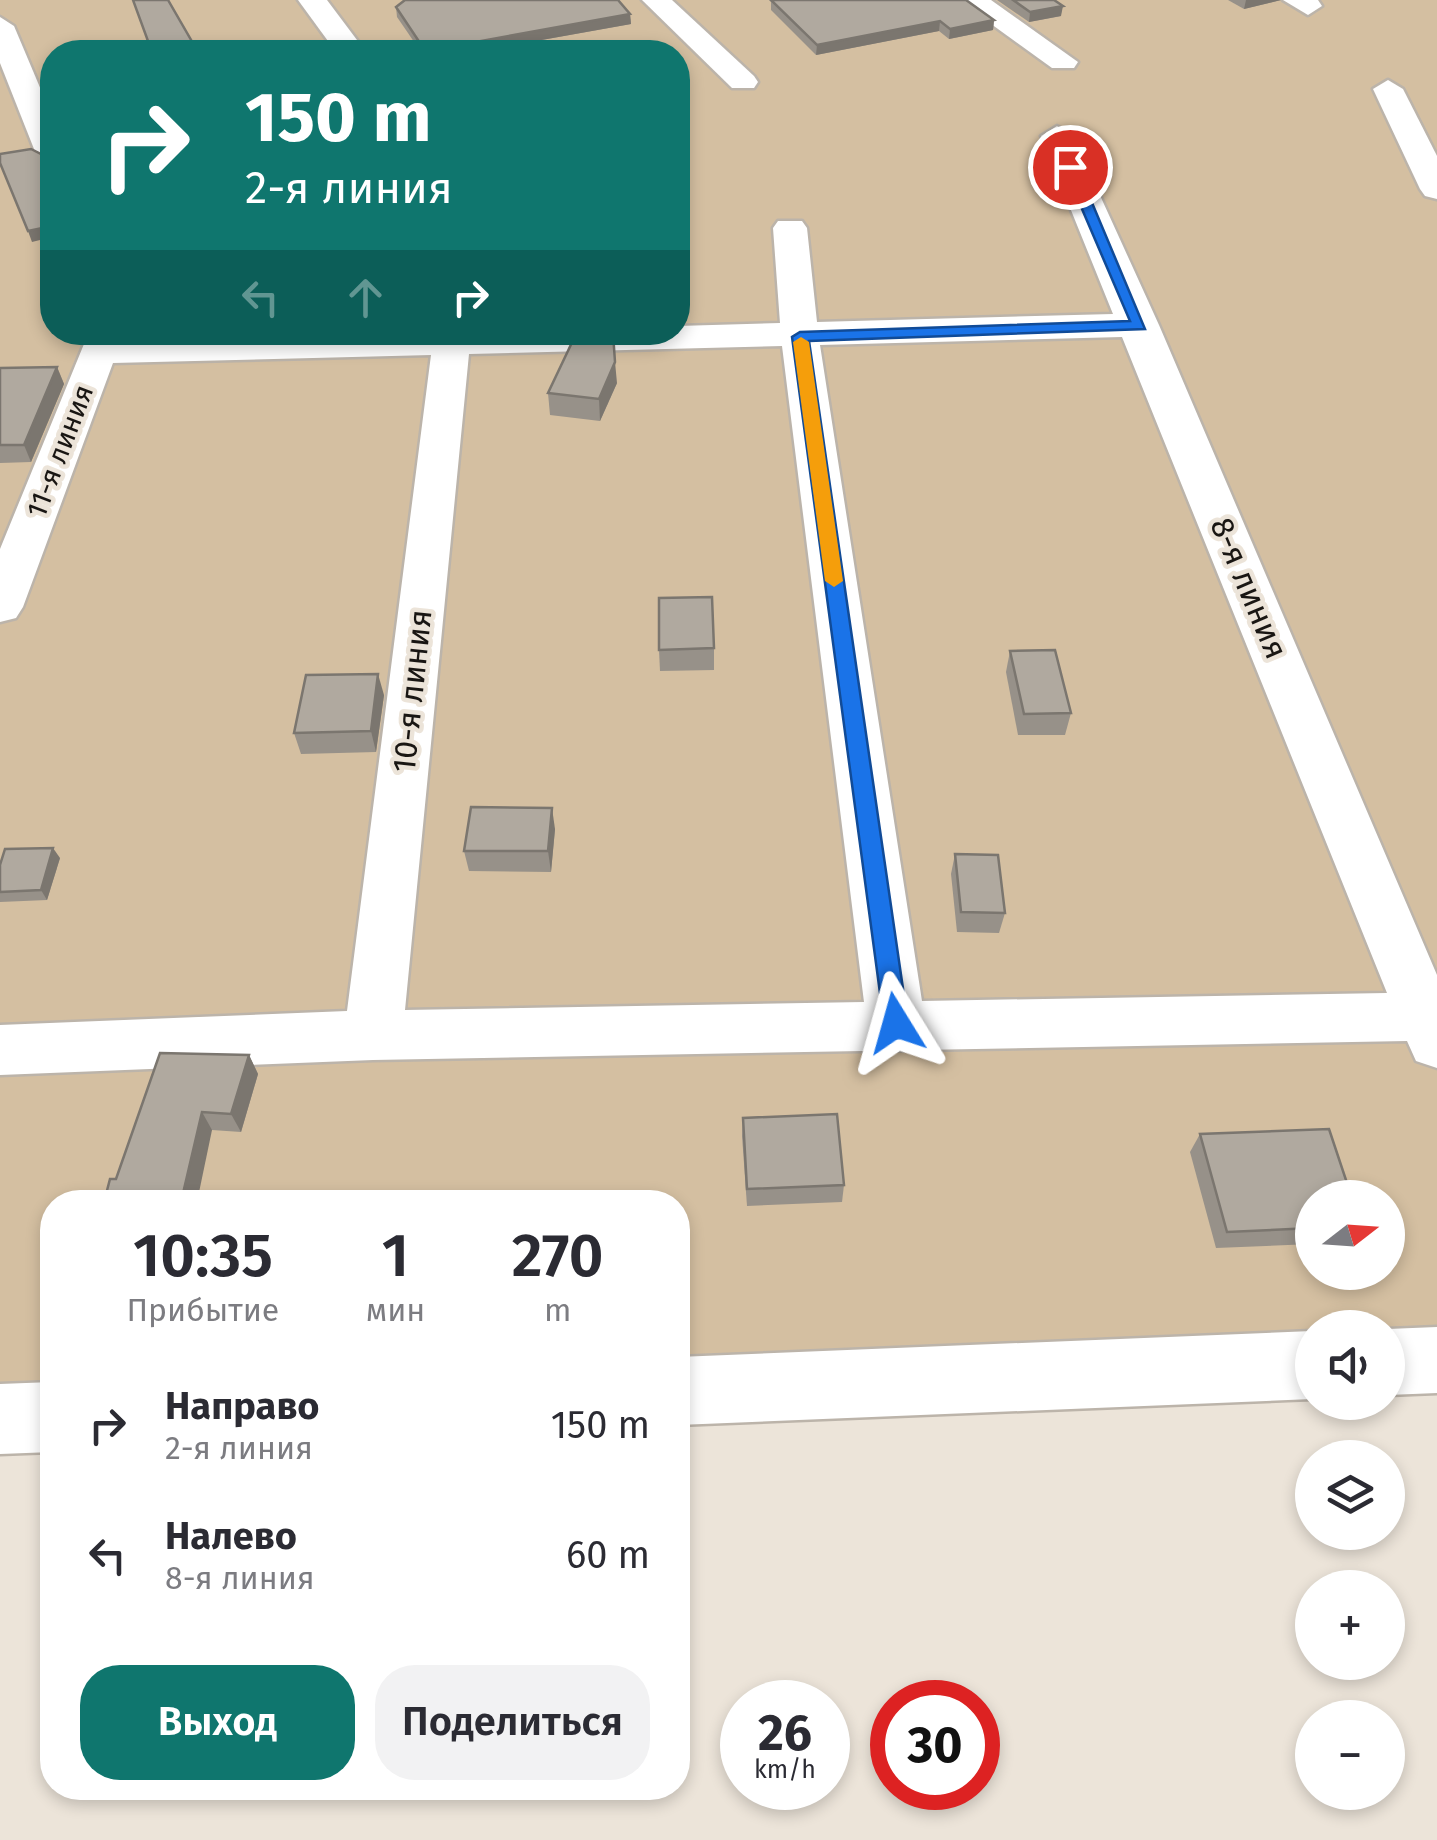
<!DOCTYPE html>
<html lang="ru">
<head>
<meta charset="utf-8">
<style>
  :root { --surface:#fff; --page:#f2f2f3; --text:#2b2b33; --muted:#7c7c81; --accent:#0f766e }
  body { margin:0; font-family:"Fira Sans",sans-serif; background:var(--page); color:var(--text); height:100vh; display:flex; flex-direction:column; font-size:38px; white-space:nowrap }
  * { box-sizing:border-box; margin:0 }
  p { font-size:32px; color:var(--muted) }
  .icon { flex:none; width:55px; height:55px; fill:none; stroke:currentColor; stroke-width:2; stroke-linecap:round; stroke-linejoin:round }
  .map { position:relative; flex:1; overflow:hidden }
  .details { position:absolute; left:40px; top:1190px; width:650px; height:610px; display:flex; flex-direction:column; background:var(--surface); border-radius:40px; box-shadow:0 5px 15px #0003 }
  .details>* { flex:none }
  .top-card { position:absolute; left:40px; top:40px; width:650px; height:305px; border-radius:40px; box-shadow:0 5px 15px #0003; background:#0f766e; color:#fff; overflow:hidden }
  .needle { width:65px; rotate:73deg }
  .fabs { position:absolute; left:1295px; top:1180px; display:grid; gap:20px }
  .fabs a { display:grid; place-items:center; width:110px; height:110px; border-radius:50%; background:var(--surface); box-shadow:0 5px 15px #0003; font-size:50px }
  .speed { position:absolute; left:720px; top:1680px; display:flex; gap:20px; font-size:50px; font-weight:700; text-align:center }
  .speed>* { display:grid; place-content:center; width:130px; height:130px; border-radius:50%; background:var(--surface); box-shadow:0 5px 15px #0003; line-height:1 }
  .speed small { font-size:25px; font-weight:400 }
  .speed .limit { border:15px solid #d22; background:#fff; color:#111 }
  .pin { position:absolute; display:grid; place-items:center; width:85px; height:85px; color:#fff; margin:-42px; border:5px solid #fff; border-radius:50%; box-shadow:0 2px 10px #0007 }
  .me { position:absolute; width:110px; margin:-55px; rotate:352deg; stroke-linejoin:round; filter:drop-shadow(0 0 8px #0008) }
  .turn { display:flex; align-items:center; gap:35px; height:210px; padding:0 40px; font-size:45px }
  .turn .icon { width:130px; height:130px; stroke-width:2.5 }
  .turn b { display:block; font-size:70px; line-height:85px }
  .lanes { display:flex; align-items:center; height:95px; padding:0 40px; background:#0003; justify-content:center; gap:50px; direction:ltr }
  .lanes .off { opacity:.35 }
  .eta { display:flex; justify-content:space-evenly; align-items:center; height:170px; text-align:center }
  .eta b { font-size:60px; font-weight:600; line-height:70px }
  .cta { display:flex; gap:20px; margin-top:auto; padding:20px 40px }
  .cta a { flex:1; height:115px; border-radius:40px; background:var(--accent); color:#fff; font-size:40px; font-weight:600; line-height:115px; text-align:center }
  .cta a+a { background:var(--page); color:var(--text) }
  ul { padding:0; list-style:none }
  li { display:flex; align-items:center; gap:30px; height:130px; padding:0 40px }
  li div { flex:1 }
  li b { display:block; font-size:38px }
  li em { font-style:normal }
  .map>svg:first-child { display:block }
</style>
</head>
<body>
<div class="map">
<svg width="1437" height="1840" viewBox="0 0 1437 1840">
  <rect width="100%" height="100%" fill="#ece4d9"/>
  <path fill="#d4bfa1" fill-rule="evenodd" d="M0 0H1437V1360L1388 1362V1328H1312V1365L678 1391V1202H52V1417L0 1419ZM52 52H678V332H52ZM1312 1198H1388V1272H1312Z"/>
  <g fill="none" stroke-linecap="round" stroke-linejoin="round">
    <defs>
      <g id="minor">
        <polygon points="298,0 327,0 366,52 336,52"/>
        <polygon points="642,0 672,0 754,76 758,82 754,88 732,88"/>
        <polygon points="958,0 991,0 1078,62 1074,68 1052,68"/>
        <polygon points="1283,0 1318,0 1322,6 1308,15"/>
        <polygon points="0,17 14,26 52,116 52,164 40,161 36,154 0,63"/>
        <polygon points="1388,80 1403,89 1437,156 1437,199 1425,196 1420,189 1373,89"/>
        <path d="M1057 126 1073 136 1159 325 1437 975V1068L1416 1061 1407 1041 373 1060 0 1075V1025L347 1011 431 355 113 363 23 607 16 618 0 622V549L84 344 408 332H678V326L780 323 773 228 778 221H802L807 228 817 322 1113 314 1041 136ZM1122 337 1387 993 922 1001 820 345ZM782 346 864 1002 405 1010 469 354Z"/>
        <polygon points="1437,1327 1437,1393 1388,1395 1388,1329"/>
        <polygon points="1312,1331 1312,1399 678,1425 678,1357"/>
        <polygon points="52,1382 52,1452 0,1454 0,1384"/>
      </g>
    </defs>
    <use href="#minor" stroke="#bcb4aa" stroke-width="5"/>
    <use href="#minor" fill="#fff" fill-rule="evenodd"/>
  </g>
  <g fill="#979189">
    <polygon points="769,0 966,0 994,20 993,30 949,39 939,31 816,55 771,10 771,2"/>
    <polygon points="997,0 1054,0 1061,16 1029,22"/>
    <polygon points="1228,0 1281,0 1244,9"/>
    <polygon points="396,7 630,14 631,24 475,52 421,52 397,17"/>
    <polygon points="57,367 64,384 31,462 0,463 0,368"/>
    <polygon points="617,383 600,421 550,415 548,393"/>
    <polygon points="714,648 714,670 660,671 659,650"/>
    <polygon points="1010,651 1071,713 1065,735 1018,735 1006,672"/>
    <polygon points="384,695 376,752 301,754 294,733"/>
    <polygon points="555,829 551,872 469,871 464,851"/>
    <polygon points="955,854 1005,913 999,933 957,932 951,874"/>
    <polygon points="60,858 47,900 0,902 0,865"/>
    <polygon points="249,1055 258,1074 241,1132 212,1130 116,1179"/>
    <polygon points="743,1118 844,1185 842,1202 747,1206 742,1136"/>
    <polygon points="1200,1134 1312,1198 1312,1244 1216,1248 1190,1152"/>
  </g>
  <g fill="#7b766f">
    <polygon points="1246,0 1281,0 1244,9"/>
    <polygon points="1063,6 1061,16 1029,22 1030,12"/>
    <polygon points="630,14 631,24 475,52 465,52 464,44"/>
    <polygon points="994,20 993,30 949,39 950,29"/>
    <polygon points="940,21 939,31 816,55 817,45"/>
    <polygon points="52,226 52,237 32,242 28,231"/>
    <polygon points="615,362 617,383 600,421 599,399"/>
    <polygon points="57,367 64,384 31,462 24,445"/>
    <polygon points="378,674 384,695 376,752 371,731"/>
    <polygon points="552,808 555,829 551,872 548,851"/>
    <polygon points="53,848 60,858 47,900 41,890"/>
    <polygon points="249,1055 258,1074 241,1132 231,1114"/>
    <polygon points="202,1112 212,1130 197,1202 181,1202"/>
  </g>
  <g fill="#b0a99f" stroke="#7b766f" stroke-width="2.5">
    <polygon points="133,0 168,0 198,52 152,52"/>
    <polygon points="405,0 618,0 630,14 464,44 470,52 426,52 396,7"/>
    <polygon points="771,0 966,0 994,20 950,29 940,21 817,45"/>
    <polygon points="1013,0 1054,0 1063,6 1030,12"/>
    <polygon points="52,145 52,226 28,231 0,163 0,154 31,149 47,157"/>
    <polygon points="613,333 615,362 599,399 548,393 576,334"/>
    <polygon points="57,367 24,445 0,445 0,368"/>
    <polygon points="712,597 714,648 659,650 659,598"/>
    <polygon points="1055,650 1071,713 1024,714 1010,651"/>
    <polygon points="378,674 371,731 294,733 306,675"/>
    <polygon points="471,807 552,808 548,851 464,851"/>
    <polygon points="53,848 41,890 0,892 0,865 5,849"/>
    <polygon points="955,854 998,855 1005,913 961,912"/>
    <polygon points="160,1053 249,1055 231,1114 202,1112 181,1202 104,1202 110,1179 116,1179"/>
    <polygon points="837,1114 844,1185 747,1189 743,1118"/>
    <polygon points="1329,1129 1352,1198 1312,1198 1312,1228 1227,1232 1200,1134"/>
  </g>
  <polygon fill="#1a73e8" stroke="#114b97" stroke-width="2.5" points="1070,163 1077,167 1145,329 809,341 908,1023 896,1033 884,1023 792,337 800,332 1130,321 1064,167"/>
  <polygon fill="#f59e0b" points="801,337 809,342 843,581 834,587 825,581 793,342"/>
  <g text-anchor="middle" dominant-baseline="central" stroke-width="9" stroke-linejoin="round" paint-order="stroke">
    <g font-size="28" fill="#191613" stroke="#ece4d9">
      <text transform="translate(60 451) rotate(-69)">11-я линия</text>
    </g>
    <g font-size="32" fill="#191613" stroke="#ece4d9">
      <text transform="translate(1249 588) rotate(67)">8-я линия</text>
      <text transform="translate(412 691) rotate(-84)">10-я линия</text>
    </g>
  </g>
</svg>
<div class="fabs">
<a><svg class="needle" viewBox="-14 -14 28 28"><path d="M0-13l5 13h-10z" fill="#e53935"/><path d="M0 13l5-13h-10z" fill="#7c7c81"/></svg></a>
<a><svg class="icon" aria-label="sound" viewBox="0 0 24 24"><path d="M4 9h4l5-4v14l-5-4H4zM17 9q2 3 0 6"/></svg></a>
<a><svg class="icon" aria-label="layers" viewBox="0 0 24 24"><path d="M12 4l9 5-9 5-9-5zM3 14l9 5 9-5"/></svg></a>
<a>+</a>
<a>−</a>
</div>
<div class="speed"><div>26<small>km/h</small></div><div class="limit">30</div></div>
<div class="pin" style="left:1070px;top:167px;background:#d93025"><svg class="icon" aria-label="arrive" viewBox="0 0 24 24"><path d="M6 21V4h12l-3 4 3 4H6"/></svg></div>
<svg class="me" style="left:896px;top:1023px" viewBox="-20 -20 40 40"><path d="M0-17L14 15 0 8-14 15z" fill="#1a73e8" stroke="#fff" stroke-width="4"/></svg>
<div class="top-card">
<div class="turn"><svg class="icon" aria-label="right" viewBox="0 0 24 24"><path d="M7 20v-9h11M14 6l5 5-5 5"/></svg><div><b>150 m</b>2-я линия</div></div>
<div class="lanes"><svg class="icon off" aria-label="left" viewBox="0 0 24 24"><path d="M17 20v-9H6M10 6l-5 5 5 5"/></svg><svg class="icon off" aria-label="ahead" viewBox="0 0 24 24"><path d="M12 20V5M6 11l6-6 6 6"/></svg><svg class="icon" aria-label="right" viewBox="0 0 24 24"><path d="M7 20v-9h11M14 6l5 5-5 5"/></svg></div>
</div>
<section class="details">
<div class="eta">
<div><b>10:35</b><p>Прибытие</p></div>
<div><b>1</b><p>мин</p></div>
<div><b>270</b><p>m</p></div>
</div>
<ul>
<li><svg class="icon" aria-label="right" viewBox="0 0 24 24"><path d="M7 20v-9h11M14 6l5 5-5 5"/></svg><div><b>Направо</b><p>2-я линия</p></div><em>150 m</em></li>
<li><svg class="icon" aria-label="left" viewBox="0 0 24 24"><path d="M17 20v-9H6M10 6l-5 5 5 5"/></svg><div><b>Налево</b><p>8-я линия</p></div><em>60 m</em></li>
</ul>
<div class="cta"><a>Выход</a><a>Поделиться</a></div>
</section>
</div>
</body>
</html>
